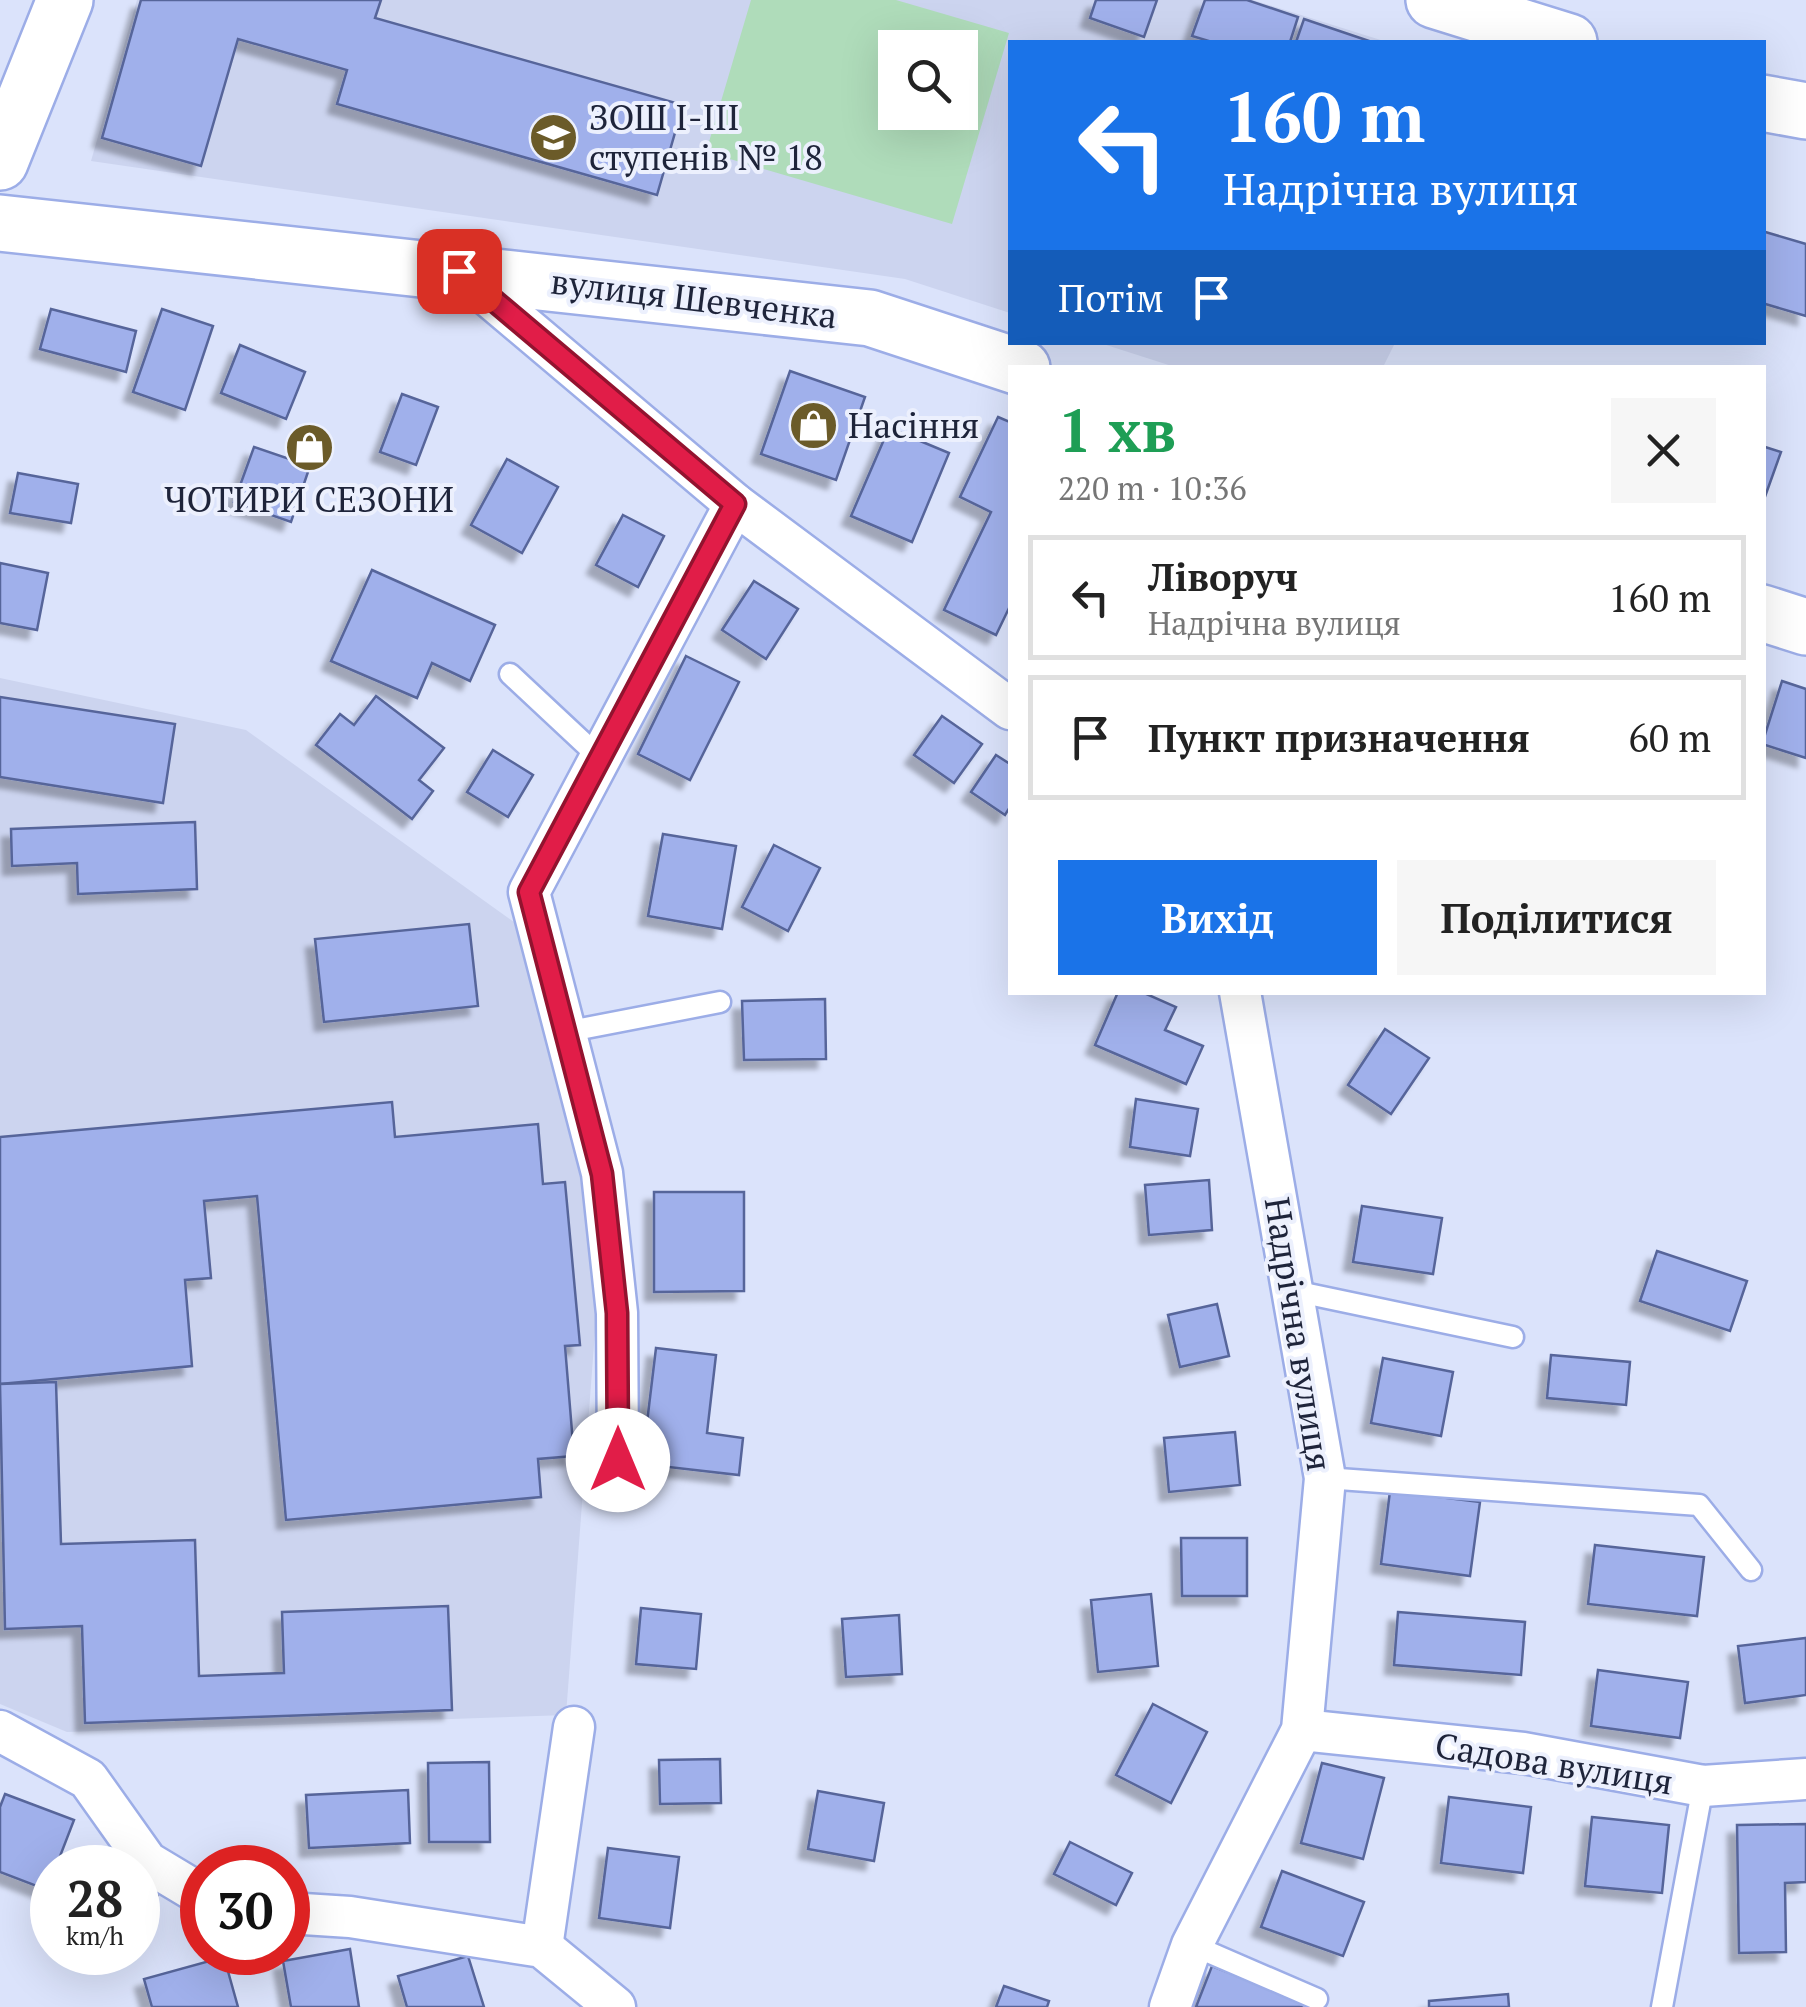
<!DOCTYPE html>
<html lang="uk">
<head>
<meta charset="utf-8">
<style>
  :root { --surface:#fff; --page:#f6f6f6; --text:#222; --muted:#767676; --line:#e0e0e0; --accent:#1a73e8 }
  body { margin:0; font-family:"PT Serif",serif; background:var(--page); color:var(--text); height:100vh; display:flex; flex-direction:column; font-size:38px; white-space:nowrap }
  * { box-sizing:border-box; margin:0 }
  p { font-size:32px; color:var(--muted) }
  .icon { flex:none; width:55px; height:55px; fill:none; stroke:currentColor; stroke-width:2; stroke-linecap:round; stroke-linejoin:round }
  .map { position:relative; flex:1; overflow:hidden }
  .drawer { position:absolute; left:1008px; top:365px; width:758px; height:630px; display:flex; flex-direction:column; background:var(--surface); border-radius:0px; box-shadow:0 10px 40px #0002 }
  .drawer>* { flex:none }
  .top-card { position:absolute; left:1008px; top:40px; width:758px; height:305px; border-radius:0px; box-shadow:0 10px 40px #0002; background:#1a73e8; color:#fff; overflow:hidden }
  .buttons { position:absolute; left:878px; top:30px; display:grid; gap:20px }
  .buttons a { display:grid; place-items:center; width:100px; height:100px; border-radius:0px; background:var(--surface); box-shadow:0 10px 40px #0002; font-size:50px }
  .speed { position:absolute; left:30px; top:1845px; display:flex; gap:20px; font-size:50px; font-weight:700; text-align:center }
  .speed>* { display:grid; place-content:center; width:130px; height:130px; border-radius:50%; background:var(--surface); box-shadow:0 10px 40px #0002; line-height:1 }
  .speed small { font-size:25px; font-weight:400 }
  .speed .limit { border:15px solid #d22; background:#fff; color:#111 }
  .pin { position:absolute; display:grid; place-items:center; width:85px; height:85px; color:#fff; margin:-42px; border-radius:20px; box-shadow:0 5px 15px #0006 }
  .me { position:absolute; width:110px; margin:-55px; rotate:0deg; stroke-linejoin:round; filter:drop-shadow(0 0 8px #0008) }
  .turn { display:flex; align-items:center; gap:35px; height:210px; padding:0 50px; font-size:45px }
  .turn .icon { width:130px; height:130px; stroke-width:2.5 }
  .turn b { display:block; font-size:70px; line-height:85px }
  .then { display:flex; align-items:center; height:95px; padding:0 50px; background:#0003; gap:20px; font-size:38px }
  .round { display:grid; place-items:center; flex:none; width:105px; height:105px; border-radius:0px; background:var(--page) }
  .headline { display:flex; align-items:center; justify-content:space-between; height:170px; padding:0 50px }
  h1 { font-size:60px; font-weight:700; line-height:75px; color:#1e9e55 }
  .action { display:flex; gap:20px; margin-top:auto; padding:20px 50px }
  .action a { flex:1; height:115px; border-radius:0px; background:var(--accent); color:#fff; font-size:40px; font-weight:700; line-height:115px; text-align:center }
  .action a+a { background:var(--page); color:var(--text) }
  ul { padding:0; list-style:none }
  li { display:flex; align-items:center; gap:30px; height:125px; margin:0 20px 15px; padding:0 30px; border:5px solid var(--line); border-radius:0px }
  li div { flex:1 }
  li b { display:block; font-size:38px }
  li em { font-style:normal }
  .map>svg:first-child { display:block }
</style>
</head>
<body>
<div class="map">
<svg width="1806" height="2007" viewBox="0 0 1806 2007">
  <defs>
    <filter id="shadow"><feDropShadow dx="-9" dy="9" stdDeviation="2.5" flood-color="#0004"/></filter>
  </defs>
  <rect width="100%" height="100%" fill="#dbe3fb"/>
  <g fill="#ccd4ef" fill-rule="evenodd">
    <path d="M137 0H1253L1387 42H1010V313L905 279 91 161ZM895 48H960V112H895Z"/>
    <polygon points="1100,343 1395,342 1395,343 1383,367 1178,368"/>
    <polygon points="0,678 246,730 518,925 567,1094 598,1292 566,1715 67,1732 0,1704"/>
  </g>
  <path fill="#afdcba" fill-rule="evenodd" d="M751 0H896L1009 33 952 224 706 152ZM895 48H960V112H895Z"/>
  <g fill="#a0b0eb" stroke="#57659a" stroke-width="2.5" filter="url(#shadow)">
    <polygon points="141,0 381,0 375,18 683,105 657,195 337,104 347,70 238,39 201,166 102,138"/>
    <polygon points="1096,0 1157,0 1144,37 1090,18"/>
    <polygon points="1205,0 1247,0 1298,17 1290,42 1212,42 1192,36"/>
    <polygon points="1304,19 1372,42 1296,42"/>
    <polygon points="1762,231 1806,244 1806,316 1762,303"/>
    <polygon points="51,309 136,331 126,372 40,349"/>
    <polygon points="162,309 213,326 185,410 133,392"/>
    <polygon points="240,345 305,372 286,419 221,393"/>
    <polygon points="790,371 865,397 836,480 761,454"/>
    <polygon points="402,394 438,407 416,465 380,452"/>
    <polygon points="998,417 1010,422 1010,606 996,635 944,610 991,512 960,497"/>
    <polygon points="889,428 949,453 912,542 851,516"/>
    <polygon points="1762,446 1781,452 1762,505"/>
    <polygon points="254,447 310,466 291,522 234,502"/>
    <polygon points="507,459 558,487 522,553 471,525"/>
    <polygon points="18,473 78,484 71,523 10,513"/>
    <polygon points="623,515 664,536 638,587 596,565"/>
    <polygon points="0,563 48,573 37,630 0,623"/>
    <polygon points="372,570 495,625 470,681 432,663 417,698 331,661"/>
    <polygon points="754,581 798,609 766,659 722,630"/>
    <polygon points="686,656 739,682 690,780 638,754"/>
    <polygon points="1782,681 1806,689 1806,758 1762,744"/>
    <polygon points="376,696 444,748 419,780 433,791 412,819 316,745 340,714 354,725"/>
    <polygon points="0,697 175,724 163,803 0,777"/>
    <polygon points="942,716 982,744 954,783 914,755"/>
    <polygon points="493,750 533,775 508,817 467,792"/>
    <polygon points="996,755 1010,764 1010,807 1005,815 971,792"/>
    <polygon points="195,822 197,889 78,894 77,863 12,866 11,829"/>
    <polygon points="663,834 736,846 722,929 648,916"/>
    <polygon points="774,845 820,868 788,931 742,907"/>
    <polygon points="469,924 478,1006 324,1022 315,939"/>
    <polygon points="1118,992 1142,992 1176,1007 1165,1030 1203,1046 1186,1084 1095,1045"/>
    <polygon points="825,999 826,1059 744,1060 742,1001"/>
    <polygon points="1385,1029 1429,1058 1391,1114 1348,1085"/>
    <polygon points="1136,1099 1198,1109 1190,1156 1130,1147"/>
    <polygon points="392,1102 395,1137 538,1124 543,1184 565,1182 580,1345 565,1346 574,1456 538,1459 541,1497 286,1520 257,1196 204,1201 211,1278 185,1280 192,1366 0,1384 0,1137"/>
    <polygon points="1209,1180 1212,1230 1149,1235 1145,1185"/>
    <polygon points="654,1192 744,1192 744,1291 654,1292"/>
    <polygon points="1362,1206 1442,1218 1433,1274 1353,1262"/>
    <polygon points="1657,1251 1747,1281 1730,1331 1640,1301"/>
    <polygon points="1217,1304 1229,1356 1180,1367 1168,1315"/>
    <polygon points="656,1348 716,1355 707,1433 743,1438 739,1475 642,1464"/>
    <polygon points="1551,1355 1630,1362 1626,1405 1547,1398"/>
    <polygon points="1383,1358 1453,1372 1441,1436 1371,1423"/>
    <polygon points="56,1382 61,1544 195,1540 199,1676 284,1673 282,1612 448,1606 452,1710 85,1723 82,1626 5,1629 0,1384"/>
    <polygon points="1235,1432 1240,1485 1169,1492 1164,1438"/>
    <polygon points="1390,1491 1480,1502 1470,1576 1381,1564"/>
    <polygon points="1181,1538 1247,1538 1247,1596 1182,1596"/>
    <polygon points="1595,1545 1704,1557 1697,1616 1588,1604"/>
    <polygon points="1151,1594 1158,1666 1098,1672 1091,1600"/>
    <polygon points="641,1608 701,1614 696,1669 636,1664"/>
    <polygon points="1398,1612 1525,1622 1521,1675 1394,1665"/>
    <polygon points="899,1615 902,1674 846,1677 842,1619"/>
    <polygon points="1806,1638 1806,1695 1745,1703 1738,1646"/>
    <polygon points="1598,1670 1688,1682 1680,1738 1591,1726"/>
    <polygon points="1153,1704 1207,1732 1171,1803 1116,1775"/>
    <polygon points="720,1759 721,1803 660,1804 659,1760"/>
    <polygon points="489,1762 490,1842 429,1842 428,1763"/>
    <polygon points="1322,1763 1384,1778 1363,1859 1301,1843"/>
    <polygon points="408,1790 410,1843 309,1848 306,1795"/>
    <polygon points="818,1791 884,1803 874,1861 808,1849"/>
    <polygon points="5,1794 74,1820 47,1890 0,1872 0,1807"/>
    <polygon points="1449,1797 1531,1807 1523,1873 1441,1863"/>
    <polygon points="1592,1817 1669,1825 1662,1893 1585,1886"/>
    <polygon points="1806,1824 1806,1882 1785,1883 1786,1952 1739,1953 1737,1825"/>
    <polygon points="1070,1842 1132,1873 1116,1905 1054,1874"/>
    <polygon points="608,1848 679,1857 670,1928 599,1918"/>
    <polygon points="1282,1871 1364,1902 1343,1956 1261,1927"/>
    <polygon points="138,1883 159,1891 138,1949"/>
    <polygon points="350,1949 359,2007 291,2007 283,1961"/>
    <polygon points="468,1956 484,2007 407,2007 398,1976"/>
    <polygon points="224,1957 238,2007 152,2007 144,1979"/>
    <polygon points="1212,1966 1304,2002 1302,2007 1196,2007"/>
    <polygon points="1004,1986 1049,2001 1047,2007 996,2007"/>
    <polygon points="1508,1994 1509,2007 1429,2007 1429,2001"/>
  </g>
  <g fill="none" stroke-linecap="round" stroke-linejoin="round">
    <defs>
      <g id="lane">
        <polyline points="510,674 601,759"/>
        <polyline points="565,1032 720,1002"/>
        <polyline points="1294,1291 1513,1337"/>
        <polyline points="1325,1478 1699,1505 1751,1570"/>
        <polyline points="1192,1945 1317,1999"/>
        <polyline points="1662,2007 1703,1786"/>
      </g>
      <g id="street">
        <polyline points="459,271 735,504 1010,709"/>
        <polyline points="618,1459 617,1313 602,1173 529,892 735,504"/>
        <polyline points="1302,1730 1523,1753 1703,1786 1806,1779"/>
        <polyline points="0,1731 88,1779 147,1862 202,1895"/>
        <polyline points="288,1913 350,1917 542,1947 615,2007"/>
        <polyline points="542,1947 574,1727"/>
        <polyline points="1170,2007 1192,1945 1302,1730 1325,1478 1240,992"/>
      </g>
      <g id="secondary">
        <polyline points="1434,0 1569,42"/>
        <polyline points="1762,103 1806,111"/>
        <polyline points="0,162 65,0"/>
        <polyline points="0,223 870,318 1022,368"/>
        <polyline points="1762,613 1806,627"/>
      </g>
    </defs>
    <use href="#lane" stroke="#9cade7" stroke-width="25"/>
    <use href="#street" stroke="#9cade7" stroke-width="45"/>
    <use href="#secondary" stroke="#9cade7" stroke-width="60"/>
    <use href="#lane" stroke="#fff" stroke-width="20"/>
    <use href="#street" stroke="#fff" stroke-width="40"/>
    <use href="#secondary" stroke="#fff" stroke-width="55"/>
  </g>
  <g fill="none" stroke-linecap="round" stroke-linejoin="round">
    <defs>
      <polyline id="route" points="459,271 735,504 529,892 602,1174 617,1313 618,1460"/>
    </defs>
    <use href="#route" stroke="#92132f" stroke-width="25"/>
    <use href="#route" stroke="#e11d48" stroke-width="18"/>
  </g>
  <defs>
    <symbol id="school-disc" viewBox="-11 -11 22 22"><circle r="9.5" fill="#6b5b29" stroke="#ecf0fd"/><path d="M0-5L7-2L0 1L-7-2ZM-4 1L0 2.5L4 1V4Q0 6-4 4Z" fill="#fff"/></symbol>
    <symbol id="shop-disc" viewBox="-11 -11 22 22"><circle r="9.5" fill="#6b5b29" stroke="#ecf0fd"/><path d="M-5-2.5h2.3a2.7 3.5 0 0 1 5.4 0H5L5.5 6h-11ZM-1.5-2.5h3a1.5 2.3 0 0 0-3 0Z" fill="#fff"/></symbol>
  </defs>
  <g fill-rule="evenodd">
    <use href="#school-disc" x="526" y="110" width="55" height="55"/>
    <use href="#shop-disc" x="786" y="398" width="55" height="55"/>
    <use href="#shop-disc" x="282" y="420" width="55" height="55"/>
  </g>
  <g text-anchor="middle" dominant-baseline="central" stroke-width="8" stroke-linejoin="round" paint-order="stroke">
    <g font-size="35" fill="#1e243a" stroke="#ecf0fd" text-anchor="start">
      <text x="589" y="117">ЗОШ І-ІІІ<tspan x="589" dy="40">ступенів № 18</tspan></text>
      <text x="848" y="425">Насіння</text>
      <text x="309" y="499" text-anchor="middle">ЧОТИРИ СЕЗОНИ</text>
    </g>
    <g font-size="35" fill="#1e243a" stroke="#ecf0fd">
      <text transform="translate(694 298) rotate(7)">вулиця Шевченка</text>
      <text transform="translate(1299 1334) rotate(81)">Надрічна вулиця</text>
      <text transform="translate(1554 1763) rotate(9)">Садова вулиця</text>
    </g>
  </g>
</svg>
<div class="buttons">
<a><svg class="icon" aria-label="search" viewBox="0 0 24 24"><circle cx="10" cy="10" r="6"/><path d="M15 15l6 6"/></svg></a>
</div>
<div class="speed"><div>28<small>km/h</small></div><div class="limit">30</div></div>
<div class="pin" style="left:459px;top:271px;background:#d93025"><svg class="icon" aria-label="arrive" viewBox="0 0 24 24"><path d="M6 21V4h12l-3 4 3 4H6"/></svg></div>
<svg class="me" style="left:618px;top:1460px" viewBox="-20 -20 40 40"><circle r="19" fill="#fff"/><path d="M0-13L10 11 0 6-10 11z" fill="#e11d48"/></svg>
<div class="top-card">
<div class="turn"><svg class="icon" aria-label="left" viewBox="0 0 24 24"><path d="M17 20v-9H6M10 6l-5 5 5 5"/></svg><div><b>160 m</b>Надрічна вулиця</div></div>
<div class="then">Потім<svg class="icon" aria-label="arrive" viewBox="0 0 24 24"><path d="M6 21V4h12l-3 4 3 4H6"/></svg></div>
</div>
<section class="drawer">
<div class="headline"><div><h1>1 хв</h1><p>220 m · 10:36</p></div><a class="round"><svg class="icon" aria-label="close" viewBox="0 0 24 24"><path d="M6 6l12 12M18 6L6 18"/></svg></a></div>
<ul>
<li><svg class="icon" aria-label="left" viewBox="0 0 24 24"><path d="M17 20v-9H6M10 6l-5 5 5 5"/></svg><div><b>Ліворуч</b><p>Надрічна вулиця</p></div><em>160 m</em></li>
<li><svg class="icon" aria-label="arrive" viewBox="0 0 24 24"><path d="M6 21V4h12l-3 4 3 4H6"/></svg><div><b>Пункт призначення</b></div><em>60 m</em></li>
</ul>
<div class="action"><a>Вихід</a><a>Поділитися</a></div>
</section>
</div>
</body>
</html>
